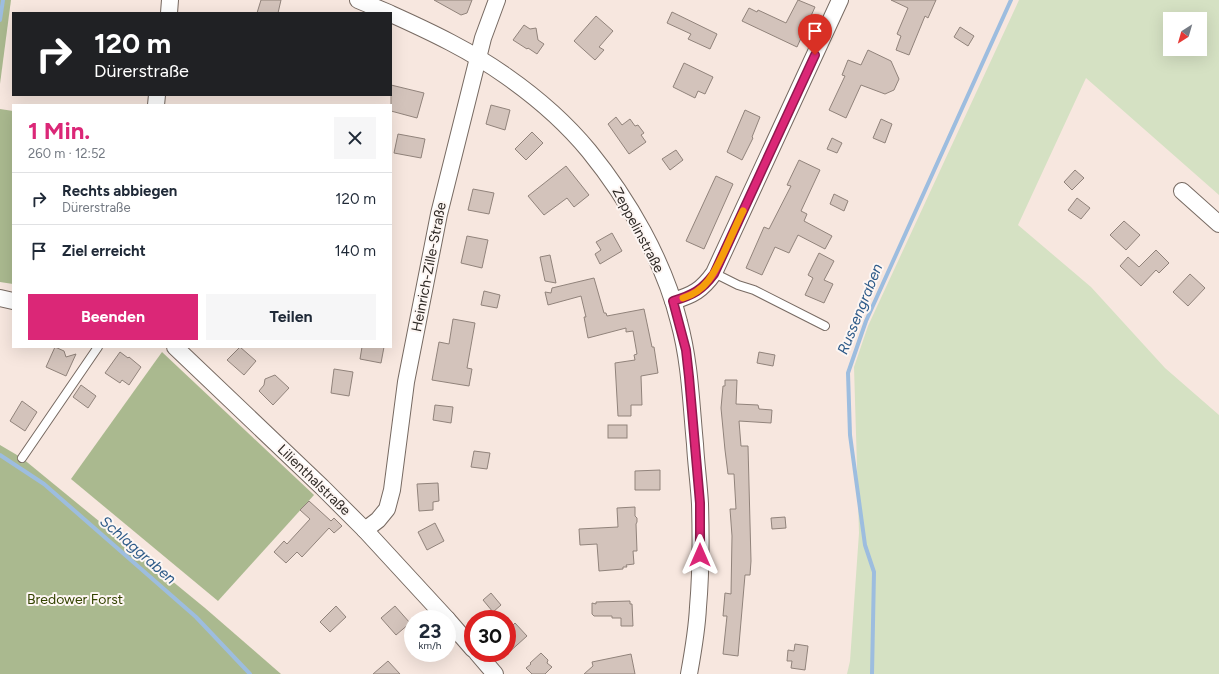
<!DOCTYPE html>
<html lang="de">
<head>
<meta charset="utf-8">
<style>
  :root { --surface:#fff; --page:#f6f6f7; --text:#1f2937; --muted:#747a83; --line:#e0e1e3; --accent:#db2777 }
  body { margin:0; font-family:Figtree,sans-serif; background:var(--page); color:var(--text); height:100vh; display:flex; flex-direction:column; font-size:15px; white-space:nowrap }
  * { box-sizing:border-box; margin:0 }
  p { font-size:13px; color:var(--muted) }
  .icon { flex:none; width:22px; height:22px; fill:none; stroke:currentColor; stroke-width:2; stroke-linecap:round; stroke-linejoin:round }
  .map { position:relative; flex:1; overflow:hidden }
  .details { position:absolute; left:12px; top:104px; width:380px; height:244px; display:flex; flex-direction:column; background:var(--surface); border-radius:0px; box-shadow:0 4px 16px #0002 }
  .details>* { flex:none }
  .top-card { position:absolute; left:12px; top:12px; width:380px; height:84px; border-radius:0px; box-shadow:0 4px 16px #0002; background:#202124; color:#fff; overflow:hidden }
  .needle { width:26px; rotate:217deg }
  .controls { position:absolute; left:1163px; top:12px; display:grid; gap:8px }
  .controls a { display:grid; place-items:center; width:44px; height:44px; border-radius:0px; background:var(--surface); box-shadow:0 4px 16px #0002; font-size:20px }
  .speed { position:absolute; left:404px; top:610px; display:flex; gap:8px; font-size:20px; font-weight:700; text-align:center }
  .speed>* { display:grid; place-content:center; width:52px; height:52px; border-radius:50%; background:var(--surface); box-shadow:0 4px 16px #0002; line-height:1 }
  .speed small { font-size:10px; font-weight:400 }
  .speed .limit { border:6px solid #d22; background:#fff; color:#111 }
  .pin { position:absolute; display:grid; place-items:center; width:34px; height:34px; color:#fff; margin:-41px -17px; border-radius:50% 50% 50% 0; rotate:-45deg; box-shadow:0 0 4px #0007 }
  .pin .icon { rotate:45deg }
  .me { position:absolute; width:44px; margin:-22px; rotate:0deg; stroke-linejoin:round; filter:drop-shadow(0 0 3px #0008) }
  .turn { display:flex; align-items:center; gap:14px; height:84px; padding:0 16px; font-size:18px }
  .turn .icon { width:52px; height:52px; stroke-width:2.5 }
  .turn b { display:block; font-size:28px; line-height:34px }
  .round { display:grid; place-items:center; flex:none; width:42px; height:42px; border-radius:0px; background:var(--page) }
  .summary { display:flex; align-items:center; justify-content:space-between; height:68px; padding:0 16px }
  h1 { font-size:24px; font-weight:700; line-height:30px; color:var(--accent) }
  .button { display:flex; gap:8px; margin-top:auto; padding:8px 16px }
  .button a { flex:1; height:46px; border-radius:0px; background:var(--accent); color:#fff; font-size:16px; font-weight:700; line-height:46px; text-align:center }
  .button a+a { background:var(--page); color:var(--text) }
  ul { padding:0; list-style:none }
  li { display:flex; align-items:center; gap:12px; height:52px; padding:0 16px; border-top:1px solid var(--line) }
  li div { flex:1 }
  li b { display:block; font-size:15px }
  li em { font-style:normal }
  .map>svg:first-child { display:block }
</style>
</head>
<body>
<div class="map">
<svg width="1219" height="674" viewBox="0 0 1219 674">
  <rect width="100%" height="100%" fill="#f7e7df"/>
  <path fill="#d5e1c3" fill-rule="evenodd" d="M1019 0H1219V195L1086 78 1018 225 1091 287 1165 368 1219 415V674H847L850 661 859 533 854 367 868 326ZM1170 19H1200V49H1170Z"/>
  <g fill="#aab98f">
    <polygon points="0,0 11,0 0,84"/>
    <polygon points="0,109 13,111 13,284 0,282"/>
    <polygon points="162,352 314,495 218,601 71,479"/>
    <polygon points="0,445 22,458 205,608 281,674 0,674"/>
  </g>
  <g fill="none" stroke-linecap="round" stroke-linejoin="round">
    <g stroke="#9dbddf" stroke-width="4">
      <polyline points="0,20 3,0"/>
      <polyline points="0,455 44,484 196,617 250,674"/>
      <polyline points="872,674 874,572 865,545 850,435 848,373 866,321 1011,0"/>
    </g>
  </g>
  <g fill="#d3c3bb" stroke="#91837b">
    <polygon points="261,0 281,0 278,13 257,13"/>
    <polygon points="434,0 472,0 467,13 461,15"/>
    <polygon points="798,0 815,7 797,47 742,21 749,8 757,12 758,10 786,23"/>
    <polygon points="891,0 936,0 928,18 925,16 909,55 896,50 901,36 897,34 908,8"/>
    <polygon points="672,12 717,34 710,49 688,39 691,34 667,23"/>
    <polygon points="596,16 613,31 599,47 604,50 595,60 574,41"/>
    <polygon points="524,25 530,29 536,28 538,40 544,44 537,54 528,48 527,49 513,40"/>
    <polygon points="960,27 974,36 968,46 954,37"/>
    <polygon points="868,50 891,61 899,79 894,90 885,94 861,85 846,118 829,110 845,76 842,75 848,60 861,65"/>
    <polygon points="684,63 713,77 705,94 698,91 695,98 673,87"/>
    <polygon points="391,85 424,93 417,118 391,111"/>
    <polygon points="491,105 510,110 505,130 486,124"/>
    <polygon points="745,110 760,117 752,137 753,138 742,160 727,152"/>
    <polygon points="616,117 622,125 630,119 635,126 638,125 644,133 641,135 646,142 629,154 608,124"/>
    <polygon points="881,119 892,124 885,143 873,138"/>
    <polygon points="532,132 543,143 526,160 515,149"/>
    <polygon points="398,134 425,139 421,158 394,153"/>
    <polygon points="832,138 842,143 837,153 827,149"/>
    <polygon points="676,150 683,160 670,170 662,159"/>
    <polygon points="799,160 820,170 801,211 807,214 804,221 832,236 825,249 798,235 789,253 775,247 762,275 746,268 764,227 769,229 791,186 787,185"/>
    <polygon points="566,166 589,195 574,207 567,198 544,215 528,196"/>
    <polygon points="1075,170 1084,178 1072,190 1064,182"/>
    <polygon points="716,176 733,184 704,249 686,241"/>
    <polygon points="473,189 494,193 489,214 468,210"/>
    <polygon points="834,194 848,201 844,211 830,204"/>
    <polygon points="1077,198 1090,208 1081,219 1068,210"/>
    <polygon points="1124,221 1140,235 1126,250 1110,235"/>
    <polygon points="612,233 622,251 600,264 595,254 601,250 596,242"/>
    <polygon points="467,236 488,240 482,268 461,263"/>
    <polygon points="1156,250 1169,263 1159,273 1156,270 1141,286 1120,266 1128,257 1139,267"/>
    <polygon points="819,253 834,261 824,280 833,284 824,303 805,295 813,278 808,275"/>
    <polygon points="550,255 556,283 545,281 540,257"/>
    <polygon points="1190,274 1205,288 1188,306 1173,292"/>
    <polygon points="594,278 604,313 606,313 607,316 644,309 652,347 654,347 658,373 641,376 642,405 631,405 631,416 618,416 615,363 635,360 634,355 637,354 633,331 626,332 626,328 588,338 584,317 586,317 581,296 548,305 545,292 551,293 552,288"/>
    <polygon points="484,291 500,295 497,308 481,305"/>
    <polygon points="453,319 475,323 467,368 472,369 469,386 432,380 439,342 449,344"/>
    <polygon points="55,347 64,351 66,357 76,354 66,376 46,367"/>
    <polygon points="240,347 256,361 244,375 227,360"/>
    <polygon points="362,347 384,347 381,363 360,359"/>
    <polygon points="120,352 128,358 129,357 141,367 129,385 122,380 120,383 105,373"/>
    <polygon points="759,352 775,355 773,366 757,363"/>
    <polygon points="334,369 353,372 349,396 331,393"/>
    <polygon points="275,375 289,388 273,405 259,391 264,385 265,379"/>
    <polygon points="725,380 737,380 736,404 758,405 759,409 772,410 771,423 739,421 741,446 748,446 751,561 750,575 745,575 738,656 723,654 727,616 723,616 725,593 731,594 732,536 730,509 736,509 734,474 728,474 725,450 721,408 723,386 725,386"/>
    <polygon points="81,385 96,396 88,408 73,397"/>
    <polygon points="22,401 37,412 25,431 10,421"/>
    <polygon points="435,405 453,407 451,423 433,420"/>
    <rect x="608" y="425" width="19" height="13"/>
    <polygon points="474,451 490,453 487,469 471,467"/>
    <polygon points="660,470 660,490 635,490 635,471"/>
    <polygon points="438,483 439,501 433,502 433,510 419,511 417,484"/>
    <polygon points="309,501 331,521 334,518 342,526 334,533 329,528 302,557 297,552 286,563 274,552 284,541 287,544 310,519 300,510"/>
    <polygon points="635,507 635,516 637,518 637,522 636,524 637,551 633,551 634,564 626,565 627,567 623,567 623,569 599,571 597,544 580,545 579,529 618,527 617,508"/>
    <polygon points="785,517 786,528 772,529 771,518"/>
    <polygon points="435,523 444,541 427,550 418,532"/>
    <polygon points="491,593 501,605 493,612 483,600"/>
    <polygon points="630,601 630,604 632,604 633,626 621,626 621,618 612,618 612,616 594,616 592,614 592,603 596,604 596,602"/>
    <polygon points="336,606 346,617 330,632 320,622"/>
    <polygon points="395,606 410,623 396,635 381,618"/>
    <polygon points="515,623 527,636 507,654 507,631"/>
    <polygon points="795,644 808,646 805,670 791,668 792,661 787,661 788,650 794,651"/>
    <polygon points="541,653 548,660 547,663 552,667 545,674 532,674 526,668 531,664 530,663"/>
    <polygon points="631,654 635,674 584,674 593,666 592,662"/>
    <polygon points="388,661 400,674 373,674"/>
  </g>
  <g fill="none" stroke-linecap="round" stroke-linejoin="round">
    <defs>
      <g id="service">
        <polyline points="714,273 738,285 754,290 825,326"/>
        <polyline points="22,458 98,347"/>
      </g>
      <g id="minor">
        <polyline points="358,0 389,13"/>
        <polyline points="169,13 170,0"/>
        <path d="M391 14C431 32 471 51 506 76 536 97 566 123 589 151 628 199 664 261 679 322 690 362 691 403 695 444 696 464 699 484 700 504 701 538 701 573 698 607 697 629 693 652 689 674"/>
        <polyline points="156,105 157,95"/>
        <polyline points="1182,191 1219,224"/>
        <polyline points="0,298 13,301"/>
        <path d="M673 301C693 295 702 290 714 273L840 0"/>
        <polyline points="175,347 322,487 365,530 447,619"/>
        <polyline points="365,530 378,520 387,509 392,490 406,382 439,214 483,38 497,0"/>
        <polyline points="447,619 473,649"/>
        <polyline points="477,653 495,674"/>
      </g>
    </defs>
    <use href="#service" stroke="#776a62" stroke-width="10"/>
    <use href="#minor" stroke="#776a62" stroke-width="18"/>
    <use href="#service" stroke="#fff" stroke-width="8"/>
    <use href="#minor" stroke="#fff" stroke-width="16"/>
  </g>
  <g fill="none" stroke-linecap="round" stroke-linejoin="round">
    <defs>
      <path id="route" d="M700 555V503L689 377 686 350 673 301C693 295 702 290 714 274L815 55"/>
    </defs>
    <use href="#route" stroke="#8e194d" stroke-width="10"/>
    <use href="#route" stroke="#db2777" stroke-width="7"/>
    <path stroke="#f59e0b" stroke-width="7" d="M683 298C708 291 716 269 726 248 732 235 737 223 743 211"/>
  </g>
  <g text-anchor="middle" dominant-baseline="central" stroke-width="4" stroke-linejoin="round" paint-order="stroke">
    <g font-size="14" fill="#2e2925" stroke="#fdf6f3">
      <text transform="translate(638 230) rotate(62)">Zeppelinstraße</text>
      <text transform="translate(429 267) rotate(-79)">Heinrich-Zille-Straße</text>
      <text transform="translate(314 480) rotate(44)">Lilienthalstraße</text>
    </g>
    <g font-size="14" fill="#334300" stroke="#fdf6f3">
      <text x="75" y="599">Bredower Forst</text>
    </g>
    <g font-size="15" font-style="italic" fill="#2d5a88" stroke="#fdf6f3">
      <text transform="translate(860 309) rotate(-68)">Russengraben</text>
      <text transform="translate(138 550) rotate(41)">Schlaggraben</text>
    </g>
  </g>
</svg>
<div class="controls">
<a><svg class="needle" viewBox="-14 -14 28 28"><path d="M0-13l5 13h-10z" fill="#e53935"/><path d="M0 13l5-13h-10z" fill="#747a83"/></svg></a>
</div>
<div class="speed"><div>23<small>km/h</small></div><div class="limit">30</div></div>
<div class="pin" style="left:815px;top:55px;background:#d93025"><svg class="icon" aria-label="arrive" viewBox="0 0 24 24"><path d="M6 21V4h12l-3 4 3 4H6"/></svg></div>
<svg class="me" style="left:700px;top:555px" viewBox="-20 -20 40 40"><path d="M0-17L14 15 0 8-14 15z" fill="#db2777" stroke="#fff" stroke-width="4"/></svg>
<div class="top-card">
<div class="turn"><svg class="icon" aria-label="right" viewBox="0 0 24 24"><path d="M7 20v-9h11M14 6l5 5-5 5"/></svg><div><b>120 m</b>Dürerstraße</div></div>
</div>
<section class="details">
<div class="summary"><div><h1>1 Min.</h1><p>260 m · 12:52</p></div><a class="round"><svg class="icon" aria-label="close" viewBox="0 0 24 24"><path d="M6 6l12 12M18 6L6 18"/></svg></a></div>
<ul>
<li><svg class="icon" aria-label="right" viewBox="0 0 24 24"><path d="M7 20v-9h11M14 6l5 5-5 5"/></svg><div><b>Rechts abbiegen</b><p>Dürerstraße</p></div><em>120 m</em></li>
<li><svg class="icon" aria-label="arrive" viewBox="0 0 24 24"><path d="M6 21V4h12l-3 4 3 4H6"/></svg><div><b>Ziel erreicht</b></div><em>140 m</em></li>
</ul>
<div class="button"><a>Beenden</a><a>Teilen</a></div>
</section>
</div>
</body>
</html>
